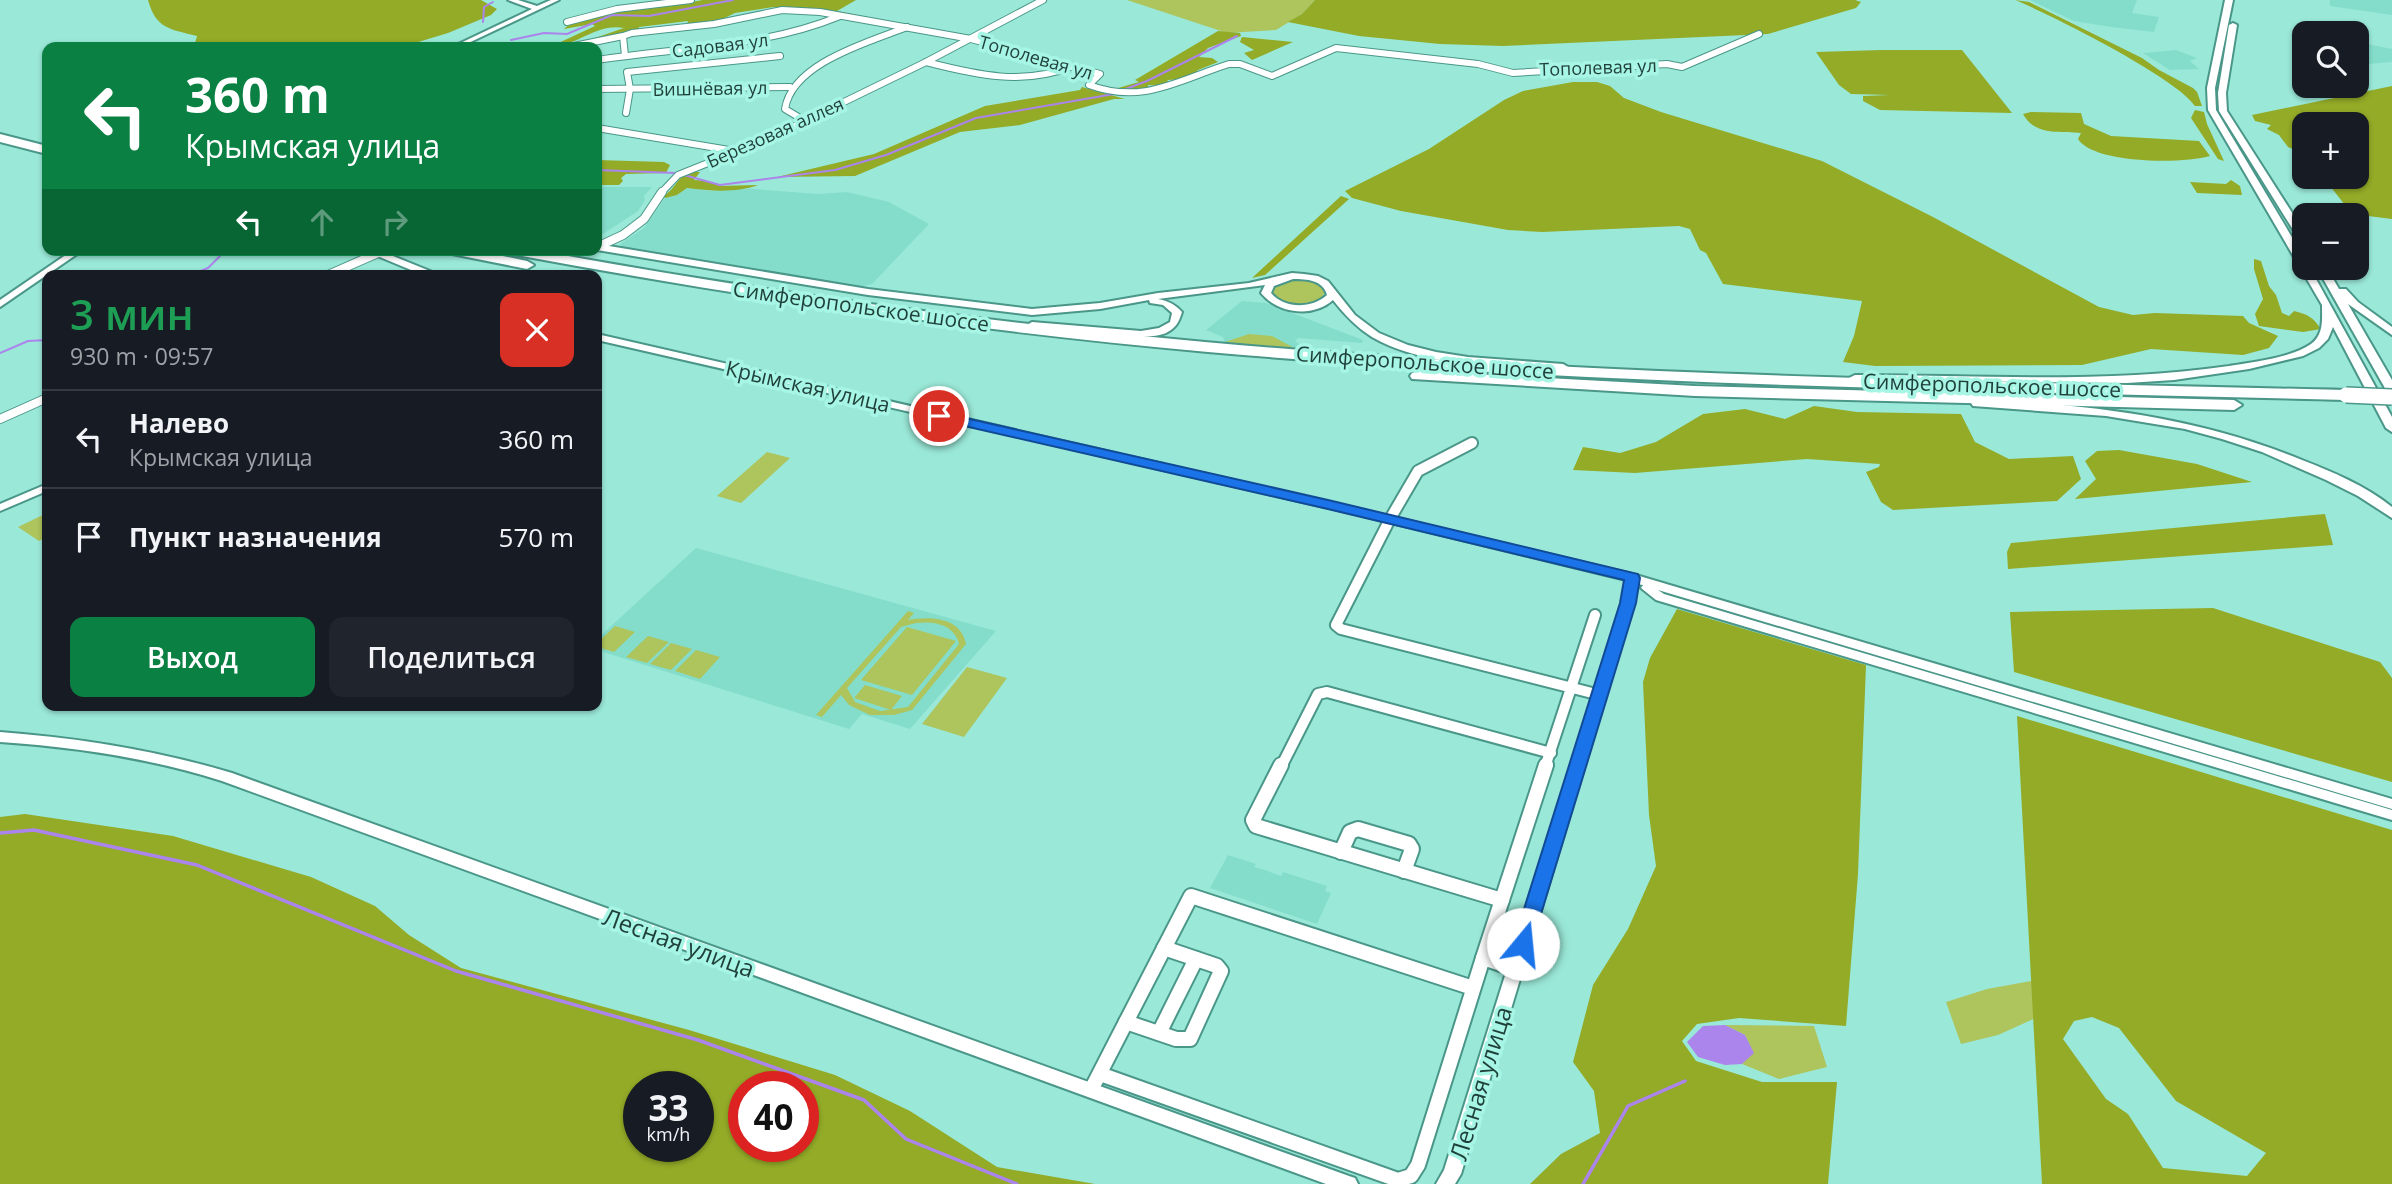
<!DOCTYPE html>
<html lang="ru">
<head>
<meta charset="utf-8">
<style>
  :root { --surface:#171b24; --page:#20242c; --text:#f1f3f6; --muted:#9ea1a6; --line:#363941; --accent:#0b8043 }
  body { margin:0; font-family:"Open Sans",sans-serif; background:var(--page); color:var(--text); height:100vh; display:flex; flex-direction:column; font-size:26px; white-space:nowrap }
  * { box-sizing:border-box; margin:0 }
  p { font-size:23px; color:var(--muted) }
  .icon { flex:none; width:38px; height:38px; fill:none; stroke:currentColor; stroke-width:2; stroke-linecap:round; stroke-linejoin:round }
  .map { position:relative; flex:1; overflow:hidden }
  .side { position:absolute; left:42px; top:270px; width:560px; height:441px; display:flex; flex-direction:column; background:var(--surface); border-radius:14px; box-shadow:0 2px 5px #0004 }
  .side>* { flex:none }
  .hud { position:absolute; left:42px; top:42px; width:560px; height:214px; border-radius:14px; box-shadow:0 2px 5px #0004; background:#0b8043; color:#fff; overflow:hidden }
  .fabs { position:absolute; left:2292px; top:21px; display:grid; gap:14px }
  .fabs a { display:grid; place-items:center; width:77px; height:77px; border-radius:14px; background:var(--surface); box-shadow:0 2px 5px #0004; font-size:35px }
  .speed { position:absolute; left:623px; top:1071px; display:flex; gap:14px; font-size:35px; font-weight:700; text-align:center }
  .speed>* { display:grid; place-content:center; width:91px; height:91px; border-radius:50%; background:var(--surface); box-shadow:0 2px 5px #0004; line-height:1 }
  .speed small { font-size:18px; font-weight:400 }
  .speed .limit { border:10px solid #d22; background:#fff; color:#111 }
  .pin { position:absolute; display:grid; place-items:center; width:60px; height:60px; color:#fff; margin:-30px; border:4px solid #fff; border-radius:50%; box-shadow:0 2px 7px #0007 }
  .me { position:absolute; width:77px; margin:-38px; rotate:17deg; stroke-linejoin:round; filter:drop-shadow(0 0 5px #0008) }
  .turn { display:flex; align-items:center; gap:24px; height:147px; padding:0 28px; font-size:32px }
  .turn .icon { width:91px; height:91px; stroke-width:2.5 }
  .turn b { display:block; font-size:49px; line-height:60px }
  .lanes { display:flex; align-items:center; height:66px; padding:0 28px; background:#0003; justify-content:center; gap:35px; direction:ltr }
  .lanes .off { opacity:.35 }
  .round { display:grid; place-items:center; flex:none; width:74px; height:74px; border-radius:14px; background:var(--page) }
  .overview { display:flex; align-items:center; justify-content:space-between; height:119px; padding:0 28px }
  h1 { font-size:42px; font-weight:600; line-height:52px; color:#1e9e55 }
  .primary-button { display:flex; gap:14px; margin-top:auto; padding:14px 28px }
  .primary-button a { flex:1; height:80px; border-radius:14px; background:var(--accent); color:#fff; font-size:28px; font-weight:600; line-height:80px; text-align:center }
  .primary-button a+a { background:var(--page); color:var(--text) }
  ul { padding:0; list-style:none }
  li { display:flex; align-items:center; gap:21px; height:98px; padding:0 28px; border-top:2px solid var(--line) }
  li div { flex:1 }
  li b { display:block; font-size:26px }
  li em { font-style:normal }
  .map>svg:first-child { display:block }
</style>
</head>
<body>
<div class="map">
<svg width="2392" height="1184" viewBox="0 0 2392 1184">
  <rect width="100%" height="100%" fill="#9ae8d7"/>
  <g fill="#84ddcb">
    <polygon points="2030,0 2137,0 2132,13 2159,17 2154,32 2111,27 2074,21"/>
    <polygon points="2330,0 2392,0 2392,15 2330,6"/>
    <polygon points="2357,42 2392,49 2392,62 2357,65"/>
    <polygon points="2176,50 2197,58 2190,61 2199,69 2170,70 2143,53"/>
    <polygon points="597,187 652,187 644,196 645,200 638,211 597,238"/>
    <polygon points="687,188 712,191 741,188 818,194 847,192 889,202 929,224 872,284 860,287 735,269 624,248 620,244 644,228 665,198 677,195"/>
    <polygon points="1242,301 1266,303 1363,340 1362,343 1298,338 1295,341 1301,345 1296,349 1225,343 1223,337 1206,330"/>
    <polygon points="696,548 996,631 910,729 862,714 849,729 597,650 597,639"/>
    <polygon points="1228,855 1256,864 1254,867 1265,870 1281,876 1283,872 1327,886 1325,891 1331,893 1317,924 1210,888"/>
  </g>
  <g fill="#aec45c" fill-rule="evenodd">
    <polygon points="1127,0 1315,0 1302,14 1276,30 1227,33"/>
    <path d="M1293 279C1306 279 1318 280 1325 291 1319 311 1285 306 1272 295L1271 289 1275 284Z"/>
    <polygon points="1249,334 1272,336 1296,349 1225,342"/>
    <polygon points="767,452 790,458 741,503 717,496"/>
    <polygon points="47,513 47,537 39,541 18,527"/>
    <path d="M908 611 914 613 908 620C930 616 961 617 966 644L912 710 894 715H870L849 705 841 695 822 717 816 715ZM916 623C934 621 954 624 959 644L908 707 880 711 855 702 847 688 901 627Z"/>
    <polygon points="615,626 635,632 614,652 597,647 597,643"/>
    <polygon points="907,627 956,641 912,695 861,680"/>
    <polygon points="648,636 669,642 647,663 626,657"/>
    <polygon points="671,643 692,649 671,670 650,664"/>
    <polygon points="696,650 720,657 700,679 675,671"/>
    <polygon points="967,667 1007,678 964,737 922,724"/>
    <polygon points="865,685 902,696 891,710 854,698"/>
    <polygon points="2058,976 2058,1008 1998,1035 1961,1044 1946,1002 1987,989"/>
    <polygon points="1725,1025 1814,1026 1827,1067 1779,1079 1742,1064 1753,1052 1745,1035"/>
  </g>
  <g fill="#93ab27" fill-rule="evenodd">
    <path d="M148 0H481L497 9 491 15 448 33 402 47H194L197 36C170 29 156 29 148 0Z"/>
    <path d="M702 0H856L837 11 960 35 774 7 735 13 712 24H687L688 21 639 27 638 32 592 39 624 28C596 23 576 47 550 47L595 26 592 24 564 29C580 12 674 7 702 0Z"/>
    <polygon points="1315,0 1855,0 1861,2 1856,8 1768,34 1503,46 1440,44 1359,36 1288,22 1302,14"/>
    <path d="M2015 0 2029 2 2142 58 2159 70 2193 88 2197 92 2202 106H2195C2177 78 2050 14 2015 0Z"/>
    <polygon points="1218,31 1240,33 1241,36 1208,48 1199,57 1212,58 1218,62 1198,70 1196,72 1199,74 1188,79 1167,80 1171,84 1168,86 1148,85 1149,90 1111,90 1139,82 1135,80"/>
    <polygon points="1242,37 1293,42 1252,60 1244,53 1254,50 1240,42"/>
    <polygon points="1882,50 1962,50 2012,113 1880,110 1863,101 1863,96 1890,95 1851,94 1839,85 1816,52"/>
    <polygon points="1573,82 1597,82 1610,86 1624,98 1661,112 1822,161 1933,217 2099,307 2133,315 2155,313 2243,316 2249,323 2278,336 2269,348 2243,355 2151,349 2082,365 1875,366 1843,362 1854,336 1862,301 1723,284 1706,253 1700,250 1690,229 1679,226 1542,232 1508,230 1401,211 1352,198 1345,191 1429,149 1504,100 1523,91"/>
    <polygon points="2392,86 2392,219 2352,214 2323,177 2357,177 2357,124 2305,124 2305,154 2288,147 2279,135 2267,129 2271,125 2255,121 2252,115"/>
    <polygon points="1082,87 1125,99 1114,99 1020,125 960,132 855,176 777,177 874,154 985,106 1080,90"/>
    <polygon points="2195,110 2204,112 2207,124 2224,161 2218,159 2191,118"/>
    <path d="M2031 112 2081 113 2084 124 2111 136 2199 141 2210 156C2182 164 2094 164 2078 139L2081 133C2059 131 2035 136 2023 114Z"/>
    <polygon points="597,160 664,162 670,165 666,173 626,174 621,178 623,181 619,185 597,185"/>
    <path d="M690 172H700L694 180 709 181 720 186 758 185C736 193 710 191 687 188L677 195 665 198 663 196C677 188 674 180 690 172Z"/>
    <polygon points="2231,180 2240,186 2242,195 2197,193 2190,182 2226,184"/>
    <polygon points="1341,196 1349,199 1265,275 1252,278"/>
    <path d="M2254 259 2261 261 2269 286 2276 295 2282 313 2289 316 2294 311C2307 314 2313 317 2321 329L2303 332 2259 326 2255 314 2263 299 2254 269Z"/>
    <polygon points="1814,406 1857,412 1961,414 1975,442 2009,459 2073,456 2081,479 2057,501 1893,510 1881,502 1866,472 1879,467 1880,464 1807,459 1635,473 1573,470 1583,447 1620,453 1656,442 1703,414 1745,409 1785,419"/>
    <polygon points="2119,450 2197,464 2252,482 2075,499 2096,479 2085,461 2097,451"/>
    <polygon points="2325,514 2333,545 2008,569 2007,552 2011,543"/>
    <polygon points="2213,608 2380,662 2392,678 2392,782 2014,672 2010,612"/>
    <polygon points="1677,609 1866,665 1858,874 1846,1026 1739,1018 1697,1024 1682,1041 1696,1061 1762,1082 1837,1082 1828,1184 1530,1184 1561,1154 1600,1133 1594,1091 1573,1062 1593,985 1628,929 1656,866 1649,815 1643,682 1650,658"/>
    <path d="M2017 716 2392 830V1184H2042ZM2092 1017 2119 1028 2176 1101 2266 1153 2247 1176 2163 1168 2128 1114 2106 1099 2063 1039 2074 1021Z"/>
    <path d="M25 814 173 836 311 877 375 906 409 935 461 968 689 1030 835 1075 910 1111 997 1167 1095 1184H0V817ZM639 1087H698V1146H639ZM744 1087H803V1146H744Z"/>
  </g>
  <polygon fill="#ab84ec" points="1725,1025 1745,1035 1754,1053 1742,1064 1725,1065 1698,1057 1687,1042 1703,1026"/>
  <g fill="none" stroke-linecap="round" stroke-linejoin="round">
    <g stroke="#ab84ec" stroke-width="2">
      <polyline points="483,22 484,7 493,2"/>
      <polyline points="511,40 544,33 567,34 612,15 649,16 733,0"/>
      <polyline points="187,43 231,47 308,47"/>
      <polyline points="1123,90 1147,81 1237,36"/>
      <polyline points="597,170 675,173"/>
      <polyline points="684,175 720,185 835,170 886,155 976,118 1114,94"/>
      <polyline points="191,275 208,268 222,254"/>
      <polyline points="0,353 28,341 47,340"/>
    </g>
    <g stroke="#ab84ec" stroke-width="3.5">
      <polyline points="0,833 34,830 197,865 456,971 698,1040 864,1100 906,1139 1017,1184"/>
      <polyline points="1583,1184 1628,1106 1685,1081"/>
    </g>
    <defs>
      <g id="minor-far3">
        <polyline points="567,22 617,9 691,0"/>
        <polyline points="569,47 623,36"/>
        <path d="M625 56 623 36 632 33 714 24 782 10 820 12 971 39 1100 74 1089 85C1143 105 1178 80 1229 64H1240L1272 76 1336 48 1478 64 1513 73 1667 64 1682 67 1759 34"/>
        <path d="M597 60C679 47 762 48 840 16"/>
        <path d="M926 62C977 75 1023 86 1073 66"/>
        <polyline points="597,89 790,87"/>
        <polyline points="626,113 630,89 627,72 780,56"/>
        <path d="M805 121 785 109C792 63 869 42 907 27"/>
        <polyline points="597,128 735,151"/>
        <polyline points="660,194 678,175 768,139 926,62 1043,0"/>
      </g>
      <g id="minor-far2">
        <polyline points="597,247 623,235 644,219 662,192"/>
        <polyline points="328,275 378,253"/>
        <polyline points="0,419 47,398"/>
      </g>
      <g id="minor-far1">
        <polyline points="1472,443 1418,471 1390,519 1336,625 1341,629 1600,695"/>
        <polyline points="1281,767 1318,694 1327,692 1551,753"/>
        <polyline points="1545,767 1595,615"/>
      </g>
      <g id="minor">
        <polyline points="1281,765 1253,820 1256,826 1502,900"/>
        <polyline points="1341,852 1350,832 1358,829 1409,844 1412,849 1404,871"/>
        <polyline points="1515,969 1483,958 1546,765"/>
        <polyline points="1126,1022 1176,1039 1190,1039 1221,971 1217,966 1164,948"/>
        <polyline points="1159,1033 1196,959"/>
        <polyline points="1100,1074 1398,1180 1411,1176 1418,1165 1483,958"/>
        <polyline points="1091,1090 1191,896 1473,988"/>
      </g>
      <g id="tertiary">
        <polygon points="508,0 518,0 537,6 551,0 559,0 460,47 452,47 532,9"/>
        <path d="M597 244 868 289 1032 309 1100 303 1158 293 1249 283 1292 273 1304 274 1318 276 1328 281 1355 315 1379 333 1408 345 1436 352 1468 357 1563 364 1568 367 1563 370C1503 366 1426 368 1372 337 1356 327 1344 314 1333 300 1313 318 1278 314 1261 293L1265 285 1158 299C1168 301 1175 304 1182 312 1179 322 1176 328 1166 333 1143 343 1060 330 1032 328L1027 325 1032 322 1141 331 1159 328 1170 322 1172 313 1163 305 1150 303 1149 300 1100 309 1032 315 868 295 597 250ZM1293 279C1307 279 1323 280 1327 295 1311 309 1285 309 1271 293L1274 286Z"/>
        <polygon points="73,250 83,250 0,307 0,300"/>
        <polygon points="378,250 435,273 436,275 423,275 375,255 375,251"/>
        <polygon points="597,334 1355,508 1636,575 2392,799 2392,809 1658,590 1664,594 2392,810 2392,820 1656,600 1641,588 1643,585 1637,584 1634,603 1461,1174 1455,1184 1436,1184 1444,1170 1622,603 1626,580 1355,514 597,340"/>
        <polygon points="47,484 47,491 0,511 0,504"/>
        <path d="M0 732C79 738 156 750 232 773L1349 1176 1355 1178 1358 1184H1326L222 781C149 758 76 747 0 742Z"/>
      </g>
      <g id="secondary">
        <path d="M2225 0H2233L2215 88 2216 110 2305 259V268H2310L2392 417V432L2386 428 2333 327 2328 339 2319 348 2303 356 2249 369 2174 380 2127 383 1851 380 1849 378 1855 375C1979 375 2105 384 2229 366 2252 362 2291 358 2311 344 2324 334 2322 320 2322 305L2208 110 2207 88Z"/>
        <polygon points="2233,23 2237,25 2226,93 2227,111 2305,233 2305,244 2300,241 2219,111 2218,93 2229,25"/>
        <polygon points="2317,268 2327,268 2339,289 2346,289 2358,302 2392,327 2392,335 2348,304 2392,380 2392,394 2386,390"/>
        <path d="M1977 399C2091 405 2195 416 2302 460 2333 472 2366 486 2392 507V518L2358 496 2326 480 2262 452 2222 439 2185 429 2106 416 1973 406 1971 403Z"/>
      </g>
      <g id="motorway">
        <polygon points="0,134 47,146 47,154 0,142"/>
        <polygon points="445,250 474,250 527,261 534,265 527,269 452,254"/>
        <path d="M504 250H535C757 291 980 322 1205 342 1584 376 1966 381 2346 390L2354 395 2346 400C1967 390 1586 385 1208 352 974 331 742 297 511 254Z"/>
        <polygon points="1418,371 1695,386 2234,400 2242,405 2234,410 1695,396 1412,379 1410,376 1412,373"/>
      </g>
    </defs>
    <use href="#minor-far3" stroke="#4a9789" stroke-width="8"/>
    <use href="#minor-far2" stroke="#4a9789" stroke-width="10"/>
    <use href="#minor-far1" stroke="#4a9789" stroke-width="14"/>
    <use href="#minor" stroke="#4a9789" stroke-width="18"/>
    <use href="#tertiary" stroke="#4a9789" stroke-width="4"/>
    <use href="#secondary" stroke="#4a9789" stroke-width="4"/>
    <use href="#motorway" stroke="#4a9789" stroke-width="4"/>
    <use href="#minor-far3" stroke="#fff" stroke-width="6"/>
    <use href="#minor-far2" stroke="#fff" stroke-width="8"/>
    <use href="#minor-far1" stroke="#fff" stroke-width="10"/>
    <use href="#minor" stroke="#fff" stroke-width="14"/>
    <use href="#tertiary" fill="#fff" fill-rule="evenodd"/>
    <use href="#secondary" fill="#fff" fill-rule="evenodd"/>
    <use href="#motorway" fill="#fff" fill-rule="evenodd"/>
    <defs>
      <polyline id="motorway-bridge" points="2346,395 2392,397"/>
    </defs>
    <use href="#motorway-bridge" stroke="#4a9789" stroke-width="18" stroke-linecap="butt"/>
    <use href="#motorway-bridge" stroke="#fff" stroke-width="15"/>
  </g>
  <polygon fill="#1a73e8" stroke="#114b97" stroke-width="2" points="939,412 1328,500 1638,574 1640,578 1636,603 1530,950 1523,952 1516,950 1513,944 1620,603 1624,580 1328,509 934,419 932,416"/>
  <g text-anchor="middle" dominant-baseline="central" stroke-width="7" stroke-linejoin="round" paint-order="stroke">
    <g font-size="18" fill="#1f3f39" stroke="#a7f5e4">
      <text transform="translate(720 45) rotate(-7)">Садовая ул</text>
      <text transform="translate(1036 57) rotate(16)">Тополевая ул</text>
      <text transform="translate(1598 67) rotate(-2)">Тополевая ул</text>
      <text transform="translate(710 88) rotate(-1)">Вишнёвая ул</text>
      <text transform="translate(775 132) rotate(-24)">Березовая аллея</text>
    </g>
    <g font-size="21" fill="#1f3f39" stroke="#a7f5e4">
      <text transform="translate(861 306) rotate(8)">Симферопольское шоссе</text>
      <text transform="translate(1425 362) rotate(4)">Симферопольское шоссе</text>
      <text transform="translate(1992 385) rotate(2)">Симферопольское шоссе</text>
      <text transform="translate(808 386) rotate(13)">Крымская улица</text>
    </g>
    <g font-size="24" fill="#1f3f39" stroke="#a7f5e4">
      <text transform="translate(679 942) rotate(20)">Лесная улица</text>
      <text transform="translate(1480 1083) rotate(-73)">Лесная улица</text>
    </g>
  </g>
</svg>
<div class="fabs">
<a><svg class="icon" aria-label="search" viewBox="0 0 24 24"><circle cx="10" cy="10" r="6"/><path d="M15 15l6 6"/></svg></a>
<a>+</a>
<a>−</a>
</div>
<div class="speed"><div>33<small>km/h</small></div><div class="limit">40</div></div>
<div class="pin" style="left:939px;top:416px;background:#d93025"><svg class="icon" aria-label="arrive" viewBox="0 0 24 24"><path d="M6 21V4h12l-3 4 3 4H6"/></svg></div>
<svg class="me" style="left:1523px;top:944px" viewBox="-20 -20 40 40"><circle r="19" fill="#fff"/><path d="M0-13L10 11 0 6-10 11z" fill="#1a73e8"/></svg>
<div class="hud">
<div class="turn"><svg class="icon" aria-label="left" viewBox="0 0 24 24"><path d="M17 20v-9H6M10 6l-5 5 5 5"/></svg><div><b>360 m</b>Крымская улица</div></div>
<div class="lanes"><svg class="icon" aria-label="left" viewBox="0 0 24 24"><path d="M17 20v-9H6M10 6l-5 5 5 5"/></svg><svg class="icon off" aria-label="ahead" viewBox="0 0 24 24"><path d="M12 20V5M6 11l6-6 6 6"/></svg><svg class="icon off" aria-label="right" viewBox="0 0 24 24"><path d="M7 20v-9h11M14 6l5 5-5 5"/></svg></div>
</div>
<section class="side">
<div class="overview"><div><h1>3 мин</h1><p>930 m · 09:57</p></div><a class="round" style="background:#d93025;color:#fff"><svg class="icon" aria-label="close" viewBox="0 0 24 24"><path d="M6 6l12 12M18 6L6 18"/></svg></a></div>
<ul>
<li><svg class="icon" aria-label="left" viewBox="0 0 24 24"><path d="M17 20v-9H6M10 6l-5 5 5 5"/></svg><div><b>Налево</b><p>Крымская улица</p></div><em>360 m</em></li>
<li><svg class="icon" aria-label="arrive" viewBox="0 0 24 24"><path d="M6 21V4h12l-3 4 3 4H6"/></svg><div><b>Пункт назначения</b></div><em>570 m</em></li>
</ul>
<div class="primary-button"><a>Выход</a><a>Поделиться</a></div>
</section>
</div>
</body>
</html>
